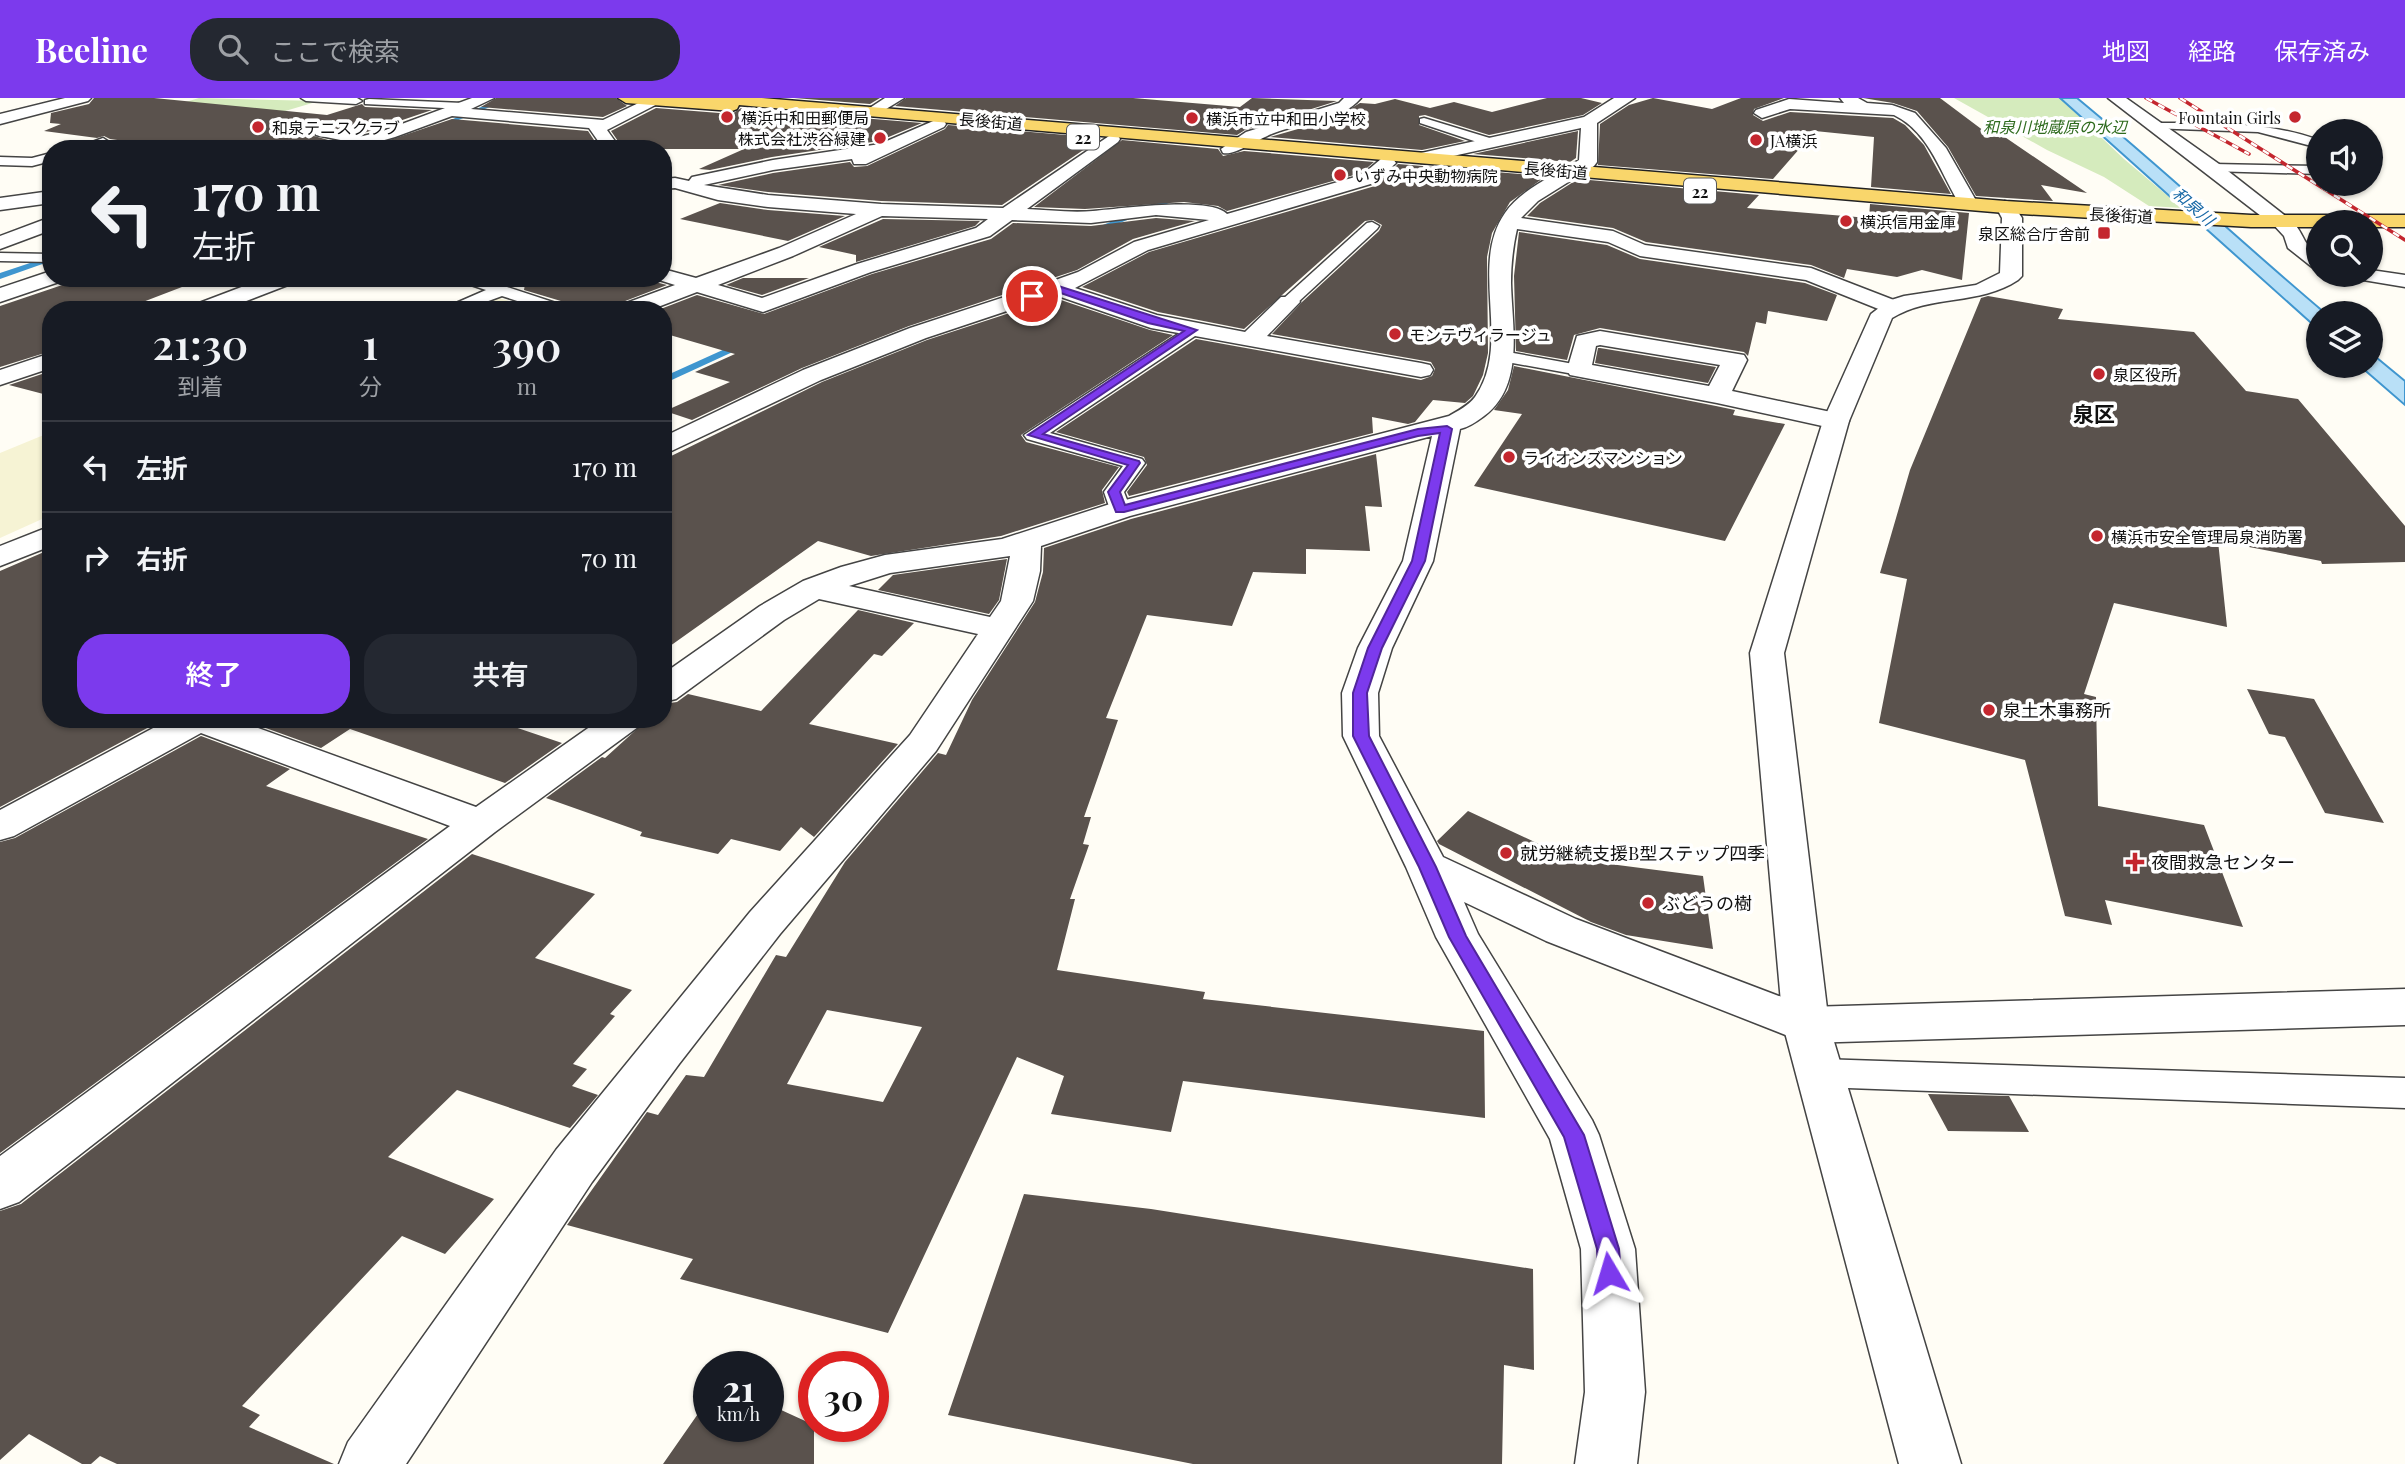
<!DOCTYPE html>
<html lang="ja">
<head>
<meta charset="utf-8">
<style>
  :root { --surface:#171b24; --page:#242831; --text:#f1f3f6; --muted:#9ea1a6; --line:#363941; --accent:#7c3aed }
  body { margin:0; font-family:"Playfair Display","Noto Sans JP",serif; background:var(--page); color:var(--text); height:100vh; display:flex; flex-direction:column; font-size:26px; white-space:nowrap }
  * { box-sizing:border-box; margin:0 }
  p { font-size:23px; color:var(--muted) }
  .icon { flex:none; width:38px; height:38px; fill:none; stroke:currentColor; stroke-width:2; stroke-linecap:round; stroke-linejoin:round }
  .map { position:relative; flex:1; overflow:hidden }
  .side { position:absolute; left:42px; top:203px; width:630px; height:427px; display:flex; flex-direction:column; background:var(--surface); border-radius:28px; box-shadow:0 2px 5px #0004 }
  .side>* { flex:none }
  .hud { position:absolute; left:42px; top:42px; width:630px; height:147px; border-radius:28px; box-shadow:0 2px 5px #0004; background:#171b24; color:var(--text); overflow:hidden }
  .fabs { position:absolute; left:2306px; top:21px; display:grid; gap:14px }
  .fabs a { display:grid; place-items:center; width:77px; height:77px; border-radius:50%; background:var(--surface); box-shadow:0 2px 5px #0004; font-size:35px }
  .speed { position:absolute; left:693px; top:1253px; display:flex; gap:14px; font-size:35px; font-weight:700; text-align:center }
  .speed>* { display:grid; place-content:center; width:91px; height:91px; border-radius:50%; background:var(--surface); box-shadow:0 2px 5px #0004; line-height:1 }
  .speed small { font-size:18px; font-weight:400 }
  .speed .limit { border:10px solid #d22; background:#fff; color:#111 }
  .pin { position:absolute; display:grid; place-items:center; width:60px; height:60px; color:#fff; margin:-30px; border:4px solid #fff; border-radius:50%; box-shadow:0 2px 7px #0007 }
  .me { position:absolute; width:77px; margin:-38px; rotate:353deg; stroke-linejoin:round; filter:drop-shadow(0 0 5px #0008) }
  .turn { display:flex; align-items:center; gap:24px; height:147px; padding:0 35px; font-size:32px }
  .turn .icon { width:91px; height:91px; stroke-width:2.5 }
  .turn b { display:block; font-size:49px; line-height:60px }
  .eta { display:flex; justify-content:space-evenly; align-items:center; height:119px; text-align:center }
  .eta b { font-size:42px; font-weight:600; line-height:49px }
  .action { display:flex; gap:14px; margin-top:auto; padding:14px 35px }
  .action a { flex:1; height:80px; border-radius:28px; background:var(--accent); color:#fff; font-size:28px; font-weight:600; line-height:80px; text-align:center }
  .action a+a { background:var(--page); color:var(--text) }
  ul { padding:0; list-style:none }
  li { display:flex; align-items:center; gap:21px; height:91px; padding:0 35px; border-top:2px solid var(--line) }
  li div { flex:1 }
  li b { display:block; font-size:26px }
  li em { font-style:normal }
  header { display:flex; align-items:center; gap:42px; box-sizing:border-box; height:98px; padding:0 35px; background:var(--accent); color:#fff }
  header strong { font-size:33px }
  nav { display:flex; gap:38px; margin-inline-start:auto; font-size:24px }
  .search { width:490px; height:63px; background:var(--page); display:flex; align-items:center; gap:18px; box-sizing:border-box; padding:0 24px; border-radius:28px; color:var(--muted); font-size:26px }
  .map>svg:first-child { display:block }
</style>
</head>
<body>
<header>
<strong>Beeline</strong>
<div class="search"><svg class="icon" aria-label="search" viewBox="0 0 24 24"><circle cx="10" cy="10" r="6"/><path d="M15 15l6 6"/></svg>ここで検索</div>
<nav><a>地図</a><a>経路</a><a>保存済み</a></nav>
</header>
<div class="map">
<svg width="2405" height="1366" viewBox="0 0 2405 1366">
  <rect width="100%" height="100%" fill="#fffdf5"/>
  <g fill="#f6f3d4">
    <polygon points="499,200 541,212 466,212"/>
    <polygon points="51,334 51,417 0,440 0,355"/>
  </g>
  <g fill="#d5ebbd">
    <polygon points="199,0 319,3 231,29 133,20"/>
    <polygon points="1954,0 2060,0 2124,61 2182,110 2149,108 2104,79 2047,52"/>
  </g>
  <g fill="#b9e0f7" stroke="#3f96cf" stroke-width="2">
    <path d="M2060 0H2077C2162 70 2241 144 2325 215H2319V232Z"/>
    <polygon points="2371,255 2405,283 2405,307 2360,268 2371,268"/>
  </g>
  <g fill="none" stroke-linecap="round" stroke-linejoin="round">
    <g fill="#3f96cf" fill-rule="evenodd">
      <polygon points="502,0 504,3 437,31 432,30"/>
      <polygon points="404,38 406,41 368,51 356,51"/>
      <polygon points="1177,97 1184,99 1100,133 1093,131"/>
      <polygon points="51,158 51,163 0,181 0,175"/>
      <polygon points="747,241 750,242 750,246 663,286 663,279"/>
    </g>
  </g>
  <g fill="#5a524d" fill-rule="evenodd">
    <polygon points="94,0 154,0 327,17 362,6 365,9 432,12 361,36 319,28 311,33 314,38 332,43 326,44 323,51 154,51 154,47 110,41 104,38 97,40 44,33 61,26 50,25 51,15 89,6"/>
    <polygon points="496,0 616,0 627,8 603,19 481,9"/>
    <polygon points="794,0 880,0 870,6"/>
    <polygon points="906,0 1133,0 1240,9 1252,0 1337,3 1245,32 1237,37 895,8"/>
    <polygon points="1547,0 1581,0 1602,5 1583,17 1489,37 1425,17 1419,18 1419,27 1465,43 1422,52 1270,39 1333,21 1360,5 1375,6 1395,1 1430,10 1454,4 1492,14"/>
    <polygon points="1653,0 1712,11 1741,0 1784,0 1754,11 1753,17 1763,23 1790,14 1893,20 1905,27 1924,47 1951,96 1871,89 1874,39 1815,33 1773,81 1598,67 1600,26 1629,7"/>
    <polygon points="1863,0 1940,0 1984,33 1996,33 2087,95 2041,87 2053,103 1976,98 1948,49 1917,13 1893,5"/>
    <polygon points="656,10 732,16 741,10 922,25 879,43 772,59 710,72 699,71 744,51 615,51 620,46 611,33"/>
    <polygon points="452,21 588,33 600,51 363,51"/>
    <polygon points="948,27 1101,40 1002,107 881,103 768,94 718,87 773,75 850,64 854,69 867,68 945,31"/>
    <polygon points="1578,33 1576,60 1570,64 1473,56"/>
    <polygon points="1122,42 1218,51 1223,58 1244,53 1374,64 1361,75 1227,113 1218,108 1184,104 1085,111 1034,109"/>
    <polygon points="1398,66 1546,78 1510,104 1492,135 1487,159 1488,255 1483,277 1473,298 1465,305 1433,302 1415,324 1408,326 1372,319 1373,335 1129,398 1127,394 1147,367 1144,359 1056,334 1196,241 1421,282 1432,278 1435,271 1431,264 1272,236 1302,204 1379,133 1382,127 1373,122 1365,123 1244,231 1158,214 1082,189 1149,154 1375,88"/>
    <polygon points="1578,81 1759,97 1747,110 1869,120 1870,106 1969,115 1962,182 1922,172 1897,179 1847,171 1844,180 1811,167 1646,144 1613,130 1527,118 1540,105"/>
    <polygon points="720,105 768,112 845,118 788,143 680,121"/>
    <polygon points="1156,120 1195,123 1133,141 1077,172 909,228 802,270 692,322 665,313 730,284 695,274 735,256 663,235 663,212 658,212 697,197 764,216 872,176 991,141 1013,125 1091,128"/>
    <polygon points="883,121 980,123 975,128 856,164 856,157 819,149"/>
    <polygon points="1519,134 1607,147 1640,161 1805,185 1837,197 1827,223 1768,213 1766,226 1756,224 1748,258 1744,254 1600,230 1574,237 1567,262 1516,253 1514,178"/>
    <polygon points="83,180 194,180 195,184 122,212 51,212 51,253 0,269 0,208"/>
    <polygon points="526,180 654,180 655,184 667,187 620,205 616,212 591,212 524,192"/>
    <polygon points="743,180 809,180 762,197 726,187"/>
    <polygon points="1988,198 2063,211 2058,221 2194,234 2246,293 2298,301 2405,428 2405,464 2322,466 2321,463 2218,443 2227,529 2114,505 2084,596 2096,599 2098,708 2204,727 2243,829 2105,802 2112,827 2065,818 2025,662 1879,625 1907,481 1880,475 1910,372 1981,200"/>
    <polygon points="1055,200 1150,232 1173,237 1021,337 1026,344 1119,369 1102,392 1105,405 1001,438 871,458 818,443 663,553 663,362 822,284 927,242"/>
    <polygon points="1598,250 1600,250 1716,269 1708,285 1595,265"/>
    <polygon points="1514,268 1716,308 1735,312 1733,317 1785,326 1725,443 1474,388 1522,316 1494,312 1508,292"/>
    <polygon points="51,273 51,298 9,287"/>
    <path d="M1376 356 1382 409 1365 408 1370 453 1306 451V476L1253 474 1232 528 1147 517 1106 620 1118 622 1084 719H1091L1083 746 1089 747 1070 801H1075L1057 872 1205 894 1203 901 1484 933 1485 1020 1183 983 1171 1034 1051 1016 1064 978 1017 959 888 1235 680 1181 693 1161 567 1127 647 1014 658 1017 686 977 704 979 776 857 786 859 845 764 938 655 946 657 972 602 1035 504 1043 474 1044 450 1131 421ZM827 912 922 929 883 1004 787 986Z"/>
    <polygon points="51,451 51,621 164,621 0,709 0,473"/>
    <polygon points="1007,461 999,502 989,516 878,492 893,477"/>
    <polygon points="858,512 914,525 882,558 874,556 809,626 898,646 814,739 801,729 780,753 731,741 718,756 640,738 642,734 546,700 602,659 605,660 648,621 663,621 663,606 677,604 688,596 761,613"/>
    <polygon points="2247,591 2314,601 2384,725 2325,715 2285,639 2269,636"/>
    <polygon points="241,621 491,621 562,645 505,685 350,631 321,650"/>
    <polygon points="201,638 290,671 266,688 428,741 0,1055 0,744 15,740"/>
    <polygon points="1468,713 1571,761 1703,778 1713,851 1626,837 1591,824 1439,746 1437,743"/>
    <polygon points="472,756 595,796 535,860 632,892 610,916 615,918 573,966 587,971 572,988 598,997 570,1030 457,992 388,1059 494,1101 445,1156 402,1138 242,1308 260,1317 249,1329 334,1366 117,1366 100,1358 91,1366 82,1366 29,1336 0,1362 0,1113 21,1106"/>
    <polygon points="1928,996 2009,998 2029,1034 1948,1033"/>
    <polygon points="1024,1096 1151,1111 1533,1171 1534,1272 1504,1267 1502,1366 1193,1366 948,1317"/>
    <polygon points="709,1300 709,1328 768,1328 768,1306 814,1327 814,1366 663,1366"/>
  </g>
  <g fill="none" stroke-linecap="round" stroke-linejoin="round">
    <defs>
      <g id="service">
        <polygon points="301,0 357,0 362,3 356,6 306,3"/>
        <polygon points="369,1 463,5 469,8 463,11 365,6 365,2"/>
        <polygon points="1424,20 1493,41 1495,44 1489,48 1420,25 1420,21"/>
        <path d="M2154 25C2210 25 2265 23 2319 42V50L2258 34 2150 30 2148 28Z"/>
        <polygon points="320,30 364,39 366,42 360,46 316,37 314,34"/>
        <path d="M103 40 109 44C99 52 86 51 74 51Z"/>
        <polygon points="51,55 51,63 32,68 0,67 0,59 32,60"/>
        <polygon points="2213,66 2319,68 2319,76 2209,73 2207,70"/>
        <polygon points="1372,124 1379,128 1377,131 1295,207 1283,207 1281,204 1283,201 1367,125"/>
        <polygon points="0,155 51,156 51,164 0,163"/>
        <polygon points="467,180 488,180 486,182 568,209 570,212 545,212 502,198 464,212 440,212 486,192 468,186"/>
        <polygon points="1192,227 1198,228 1200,232 1198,236 1050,335 1142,361 1145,365 1124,394 1131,412 1128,417 1112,417 1104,394 1123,368 1027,341 1024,337"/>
        <polygon points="1502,253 1579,267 1588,272 1579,277 1496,262 1493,258 1496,254"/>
        <polygon points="1820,961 2405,980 2405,1010 1820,989 1808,985 1802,975 1808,965"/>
      </g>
      <g id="minor">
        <polygon points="65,0 91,0 88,3 0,26 0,16"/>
        <polygon points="472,0 494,0 471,11 603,22 649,0 669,0 607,32 617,46 610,51 603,50 589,30 452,18 395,39 353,51 325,51 327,47 383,33"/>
        <polygon points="885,0 904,0 878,16 868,16 865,13"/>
        <path d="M1344 0H1361C1342 23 1300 25 1274 35 1260 40 1235 58 1223 55L1221 51 1246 34 1339 5Z"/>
        <path d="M1614 0H1635L1597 25V64L1594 68 1538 103 1521 120 1613 133 1645 147 1811 170 1899 204 1902 209 1899 214 1891 216 1806 182 1640 158 1608 144 1517 131C1513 149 1511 166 1511 185 1512 229 1525 288 1484 318 1476 324 1469 329 1460 331L1433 463 1392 550 1378 595 1379 638 1443 759 1576 821 1808 909 2405 891V927L1806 945 1546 843 1464 804 1478 836 1592 1022 1599 1037 1635 1151 1645 1294 1637 1366H1575L1585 1294 1581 1151 1550 1041 1436 839 1406 769 1343 638 1342 595 1358 550 1403 463 1432 338 1130 418 1041 448 1040 473 1033 503 936 653 780 836 679 966 592 1084 406 1366H339L348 1344 556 1052 750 814 910 637 978 536 819 501 784 522 676 601 663 604V576L760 508 803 483 841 469 885 457 1002 441 1110 406 1449 318C1458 313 1469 307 1475 299 1513 246 1468 168 1505 115 1522 90 1555 78 1579 62L1581 30 1421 65 1412 60 1421 55 1584 19ZM1010 458 1001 503 990 519 849 488 890 475Z"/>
        <path d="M1840 0H1858L1867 5 1892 7 1915 15 1946 50 1978 106 1976 110H1962C1941 78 1931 35 1894 17L1790 11 1762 20 1754 15 1756 12 1789 1 1844 5Z"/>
        <path d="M938 21 944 23 946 26 944 29 866 66H854L852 61 773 72 704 87 768 97 881 106 1003 110 1112 36 1118 38 1120 41 1118 44 1027 111C1049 112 1071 115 1093 113 1119 111 1210 98 1227 116L1362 77 1381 61H1393L1396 65 1374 85 1148 152 1075 190 1157 217 1245 234 1281 199H1297L1300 204 1267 238 1421 265 1430 267 1433 272 1430 277 1421 279 1151 230 1055 197 926 240 821 282 663 357V339L803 272 910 230 1047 185 1078 174 1134 144 1209 122 1156 117 1091 125 1012 122 990 138 871 174 763 214 697 194 650 212H618L621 207 675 187 656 181 663 180V171L696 180 779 150 856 116 768 109 718 102 675 90 663 91V81L675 80 689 83 692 79 773 62 880 46ZM882 118 988 121 976 130 857 166 762 200 718 187 793 158Z"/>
        <polygon points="51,93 51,105 0,112 0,100"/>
        <path d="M2281 118C2295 122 2299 132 2305 143 2307 147 2315 152 2319 155V171L2312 169 2288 150 2284 138 2271 124Z"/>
        <polygon points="51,119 51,132 0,151 0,138"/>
        <polygon points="2371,172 2405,177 2405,189 2357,181 2353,177 2371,177"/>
        <polygon points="51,173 51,180 61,180 59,184 0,204 0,190"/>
        <polygon points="265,180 295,180 293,185 223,212 191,212 194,207"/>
        <path d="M1600 233 1744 257 1747 262 1732 293 1845 317 1849 323 1845 329 1836 331 1717 305 1570 277 1567 272 1577 238ZM1600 247 1720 267 1709 288 1592 267 1596 248Z"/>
        <polygon points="51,255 51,270 0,287 0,272"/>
        <polygon points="51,428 51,448 0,468 0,448"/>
        <polygon points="170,621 233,621 476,709 601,621 643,621 638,629 495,734 19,1104 0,1111 0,1058 450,728 201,635 14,738 0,742 0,712"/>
      </g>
      <g id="tertiary">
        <polygon points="2108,0 2126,0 2219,66 2288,120 2291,124 2288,128 2274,128"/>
        <path d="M2005 103 2012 105 2022 120V178L2018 182C1979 208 1931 196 1892 220L1849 323 1784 555 1829 927 1961 1366H1899L1783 927 1750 555 1823 323 1871 216 1888 203 1904 198 1976 187 2000 175 2002 120 1996 109Z"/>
      </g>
      <polygon id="primary" points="618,0 762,0 2005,103 2251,117 2405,117 2405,129 2371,129 2371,124 2319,124 2319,129 2251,129 2005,115 739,7 737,11 732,13 626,5"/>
    </defs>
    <use href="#service" stroke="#444" stroke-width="3"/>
    <use href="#minor" stroke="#444" stroke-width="3"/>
    <use href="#tertiary" stroke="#444" stroke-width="3"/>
    <use href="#primary" stroke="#222" stroke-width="3"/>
    <use href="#service" fill="#fff" fill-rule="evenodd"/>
    <use href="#minor" fill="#fff" fill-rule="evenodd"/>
    <use href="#tertiary" fill="#fff" fill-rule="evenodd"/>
    <use href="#primary" fill="#f9d66b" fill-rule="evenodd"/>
    <defs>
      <g id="rail">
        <polyline points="2146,0 2249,56"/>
        <polyline points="2180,0 2405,142"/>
      </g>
    </defs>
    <use href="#rail" stroke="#c4262e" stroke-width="3.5"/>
    <use href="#rail" stroke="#fff" stroke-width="2.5" stroke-dasharray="7" stroke-linecap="butt"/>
  </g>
  <polygon fill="#7c3aed" stroke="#51269a" stroke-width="2" points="1055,187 1197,232 1043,336 1139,363 1140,365 1120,394 1125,407 1418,331 1447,328 1452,331 1425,463 1382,550 1367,595 1369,638 1436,769 1466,838 1584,1037 1619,1151 1621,1175 1617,1182 1609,1185 1601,1182 1598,1175 1597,1151 1564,1039 1449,839 1419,769 1353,638 1353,595 1368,550 1412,463 1440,335 1418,338 1124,414 1116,414 1108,394 1128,367 1028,337 1184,233 1148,225 1055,193 1032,200 1028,198"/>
  <g fill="#c4262e" stroke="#fff" stroke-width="2.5">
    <circle cx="727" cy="19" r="7"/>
    <circle cx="2295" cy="19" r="7"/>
    <circle cx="1192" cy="20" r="7"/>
    <circle cx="258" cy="29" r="7"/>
    <circle cx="880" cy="40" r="7"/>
    <circle cx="1756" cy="42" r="7"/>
    <circle cx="1340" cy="77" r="7"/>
    <circle cx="1846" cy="123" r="7"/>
    <rect x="2097" y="128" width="14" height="14" rx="3.5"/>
    <circle cx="1395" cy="236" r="7"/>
    <circle cx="2099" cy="276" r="7"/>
    <circle cx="1509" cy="359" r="7"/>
    <circle cx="2097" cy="438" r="7"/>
    <circle cx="1989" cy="612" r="7"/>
    <circle cx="1506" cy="755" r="7"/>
    <path d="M2131.5 753.5h7v7h7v7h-7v7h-7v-7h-7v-7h7z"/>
    <circle cx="1648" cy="805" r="7"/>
  </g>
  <g text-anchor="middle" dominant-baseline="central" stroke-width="7" stroke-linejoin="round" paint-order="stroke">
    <g font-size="16" fill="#111" stroke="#fff" text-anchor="start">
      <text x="741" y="19">横浜中和田郵便局</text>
      <text x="2281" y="19" text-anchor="end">Fountain Girls</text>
      <text x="1206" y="20">横浜市立中和田小学校</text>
      <text x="272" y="29">和泉テニスクラブ</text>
      <text x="866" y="40" text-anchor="end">株式会社渋谷緑建</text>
      <text x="1770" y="42">JA横浜</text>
      <text x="1354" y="77">いずみ中央動物病院</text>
      <text x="1860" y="123">横浜信用金庫</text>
      <text x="2090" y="135" text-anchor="end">泉区総合庁舎前</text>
      <text x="1409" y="236">モンテヴィラージュ</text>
      <text x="2113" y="276">泉区役所</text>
      <text x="1523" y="359">ライオンズマンション</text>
      <text x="2111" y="438">横浜市安全管理局泉消防署</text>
    </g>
    <g font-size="16" fill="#111" stroke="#fff">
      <text transform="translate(991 23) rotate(5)">長後街道</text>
      <text transform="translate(1556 72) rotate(5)">長後街道</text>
      <text transform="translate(2121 117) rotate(3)">長後街道</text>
    </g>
    <g font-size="16" font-style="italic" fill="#2f6b1f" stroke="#fff">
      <text x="2055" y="28">和泉川地蔵原の水辺</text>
    </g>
    <g fill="#fff" stroke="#585858" stroke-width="2">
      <rect x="1067" y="26.5" width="32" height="25" rx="5"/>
      <rect x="1684" y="80.5" width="32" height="25" rx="5"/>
    </g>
    <g font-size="16" font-weight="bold" fill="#111">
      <text x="1083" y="39">22</text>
      <text x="1700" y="93">22</text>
    </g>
    <g font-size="16" font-style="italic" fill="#1768a6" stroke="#fff">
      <text transform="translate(2194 108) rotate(41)">和泉川</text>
    </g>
    <g font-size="18" fill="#111" stroke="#fff" text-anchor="start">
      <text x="2003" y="612">泉土木事務所</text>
      <text x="1520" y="755">就労継続支援B型ステップ四季</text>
      <text x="2151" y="764">夜間救急センター</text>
      <text x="1662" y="805">ぶどうの樹</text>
    </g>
    <g font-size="21" font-weight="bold" fill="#111" stroke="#fff">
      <text x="2094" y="315">泉区</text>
    </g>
  </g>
</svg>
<div class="fabs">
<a><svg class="icon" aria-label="sound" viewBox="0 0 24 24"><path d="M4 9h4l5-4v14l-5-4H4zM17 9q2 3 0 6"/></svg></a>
<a><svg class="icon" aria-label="search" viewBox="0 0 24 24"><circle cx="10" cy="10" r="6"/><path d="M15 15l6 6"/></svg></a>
<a><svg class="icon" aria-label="layers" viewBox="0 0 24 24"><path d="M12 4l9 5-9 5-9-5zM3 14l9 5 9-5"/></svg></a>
</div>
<div class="speed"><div>21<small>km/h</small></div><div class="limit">30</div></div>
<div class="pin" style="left:1032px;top:198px;background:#d93025"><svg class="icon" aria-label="arrive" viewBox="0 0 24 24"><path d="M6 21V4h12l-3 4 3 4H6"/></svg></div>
<svg class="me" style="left:1609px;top:1175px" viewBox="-20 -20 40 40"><path d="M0-17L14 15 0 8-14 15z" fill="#7c3aed" stroke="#fff" stroke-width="4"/></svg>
<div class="hud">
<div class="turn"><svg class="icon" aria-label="left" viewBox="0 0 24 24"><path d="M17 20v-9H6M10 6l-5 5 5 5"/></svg><div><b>170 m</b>左折</div></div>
</div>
<section class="side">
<div class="eta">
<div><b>21:30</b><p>到着</p></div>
<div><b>1</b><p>分</p></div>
<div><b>390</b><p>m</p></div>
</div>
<ul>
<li><svg class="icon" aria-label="left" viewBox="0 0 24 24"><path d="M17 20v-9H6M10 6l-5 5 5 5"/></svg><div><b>左折</b></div><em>170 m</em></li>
<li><svg class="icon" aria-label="right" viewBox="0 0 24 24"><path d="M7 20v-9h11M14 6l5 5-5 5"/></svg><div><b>右折</b></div><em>70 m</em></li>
</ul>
<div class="action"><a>終了</a><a>共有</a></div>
</section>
</div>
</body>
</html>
